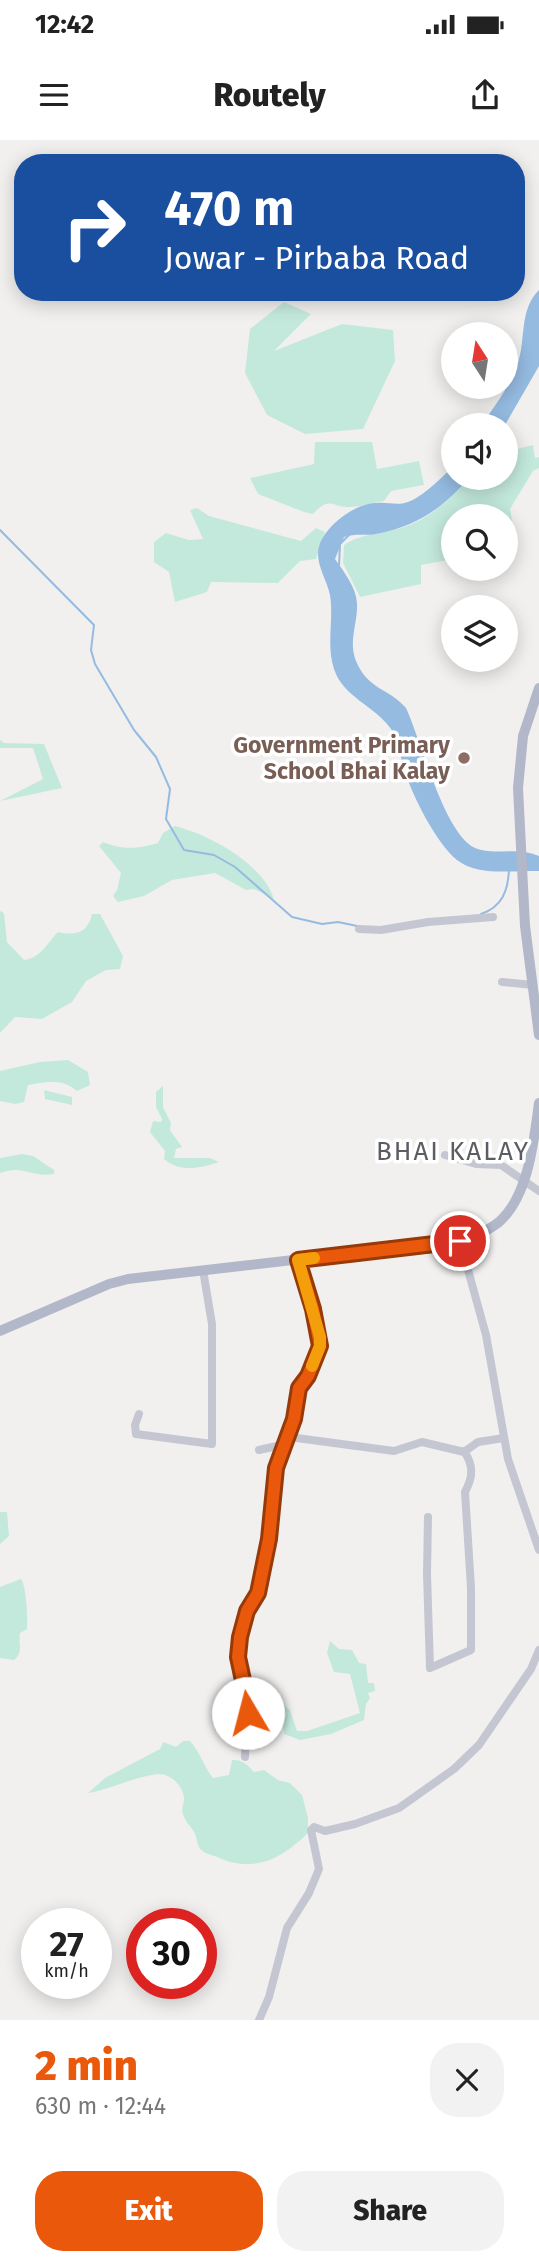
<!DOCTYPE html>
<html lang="en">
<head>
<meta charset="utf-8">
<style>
  :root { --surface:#fff; --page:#f2f2f2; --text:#222; --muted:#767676; --accent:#ea580c }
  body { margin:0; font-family:"Fira Sans",sans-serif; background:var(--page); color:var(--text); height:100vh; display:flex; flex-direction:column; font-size:26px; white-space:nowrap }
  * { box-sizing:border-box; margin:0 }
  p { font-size:23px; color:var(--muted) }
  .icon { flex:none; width:38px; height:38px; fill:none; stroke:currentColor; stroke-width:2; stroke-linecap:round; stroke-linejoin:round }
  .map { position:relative; height:1880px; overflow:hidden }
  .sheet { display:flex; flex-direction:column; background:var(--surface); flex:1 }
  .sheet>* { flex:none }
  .guide { position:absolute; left:14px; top:14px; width:511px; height:147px; border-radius:28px; box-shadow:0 4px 18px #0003; background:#1a4fa0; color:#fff; overflow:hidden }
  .needle { width:46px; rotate:348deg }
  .fabs { position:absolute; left:441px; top:182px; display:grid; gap:14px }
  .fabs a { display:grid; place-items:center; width:77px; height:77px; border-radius:50%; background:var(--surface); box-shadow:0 4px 18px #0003; font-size:35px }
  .speed { position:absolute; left:21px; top:1768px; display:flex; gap:14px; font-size:35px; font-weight:700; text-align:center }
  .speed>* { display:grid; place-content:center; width:91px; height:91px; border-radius:50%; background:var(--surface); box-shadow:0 4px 18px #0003; line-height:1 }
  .speed small { font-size:18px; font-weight:400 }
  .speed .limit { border:10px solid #d22; background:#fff; color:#111 }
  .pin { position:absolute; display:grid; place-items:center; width:60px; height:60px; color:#fff; margin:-30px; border:4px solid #fff; border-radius:50%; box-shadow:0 2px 7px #0007 }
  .me { position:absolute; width:77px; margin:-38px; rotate:352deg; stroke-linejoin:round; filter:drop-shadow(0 0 5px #0008) }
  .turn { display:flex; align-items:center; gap:24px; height:147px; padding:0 35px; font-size:32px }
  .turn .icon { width:91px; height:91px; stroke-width:2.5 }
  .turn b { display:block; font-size:49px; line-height:60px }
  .round { display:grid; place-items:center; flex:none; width:74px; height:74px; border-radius:28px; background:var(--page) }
  .headline { display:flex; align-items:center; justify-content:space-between; height:119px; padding:0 35px }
  h1 { font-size:42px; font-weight:800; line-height:52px; color:var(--accent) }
  .cta { display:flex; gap:14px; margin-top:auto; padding:14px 35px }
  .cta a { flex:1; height:80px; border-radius:28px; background:var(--accent); color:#fff; font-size:28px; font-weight:800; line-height:80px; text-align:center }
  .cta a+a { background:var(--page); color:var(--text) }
  .status { display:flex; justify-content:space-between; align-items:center; height:49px; padding:0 35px; background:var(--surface); direction:ltr }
  .status svg { height:19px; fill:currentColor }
  header { display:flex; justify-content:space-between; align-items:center; height:91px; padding:0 35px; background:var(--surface); font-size:32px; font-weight:800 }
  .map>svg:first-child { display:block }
</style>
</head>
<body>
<div class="status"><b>12:42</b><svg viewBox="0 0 49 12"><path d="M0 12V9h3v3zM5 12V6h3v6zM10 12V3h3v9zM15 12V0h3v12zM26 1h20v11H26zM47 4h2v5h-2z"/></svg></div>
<header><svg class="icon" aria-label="menu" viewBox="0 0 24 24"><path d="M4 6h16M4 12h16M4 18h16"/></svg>Routely<svg class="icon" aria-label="share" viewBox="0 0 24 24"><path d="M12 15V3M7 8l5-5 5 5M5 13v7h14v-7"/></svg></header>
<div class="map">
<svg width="539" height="1880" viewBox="0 0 539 1880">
  <rect width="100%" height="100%" fill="#f1f0ef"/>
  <g fill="#c3e9dd">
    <polygon points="284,162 311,174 274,211 342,184 393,190 395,221 363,289 305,294 267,275 245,233 250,189"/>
    <path d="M315 302H372L377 329 419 321 424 345 391 351 384 361C373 363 361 367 349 367 332 368 331 355 313 374L304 372 258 354 250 338 314 324Z"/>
    <path d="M533 305 535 318 539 317V328L533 331 510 369 517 406 506 408V376H453V419L421 425V444L360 457 343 423 344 405C360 394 379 394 397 389 426 382 450 360 469 338H506V312Z"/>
    <polygon points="197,368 209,376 301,401 316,388 325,392 316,419 300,421 278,443 211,442 207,452 175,462 169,432 154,422 154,402 166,393 189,400 203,399 190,370"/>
    <polygon points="0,600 4,603 44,604 62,648 0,661 43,639 33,608 0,608"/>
    <path d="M175 686C210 695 262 723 274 759L254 749 246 750 215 733 172 740 144 756 118 762 113 756 117 750 121 733 99 706 103 702C123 710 137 709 158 703L163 693Z"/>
    <path d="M0 771 4 773 7 802 24 820C41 818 47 803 58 792 75 796 88 793 92 774H100L123 816 120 829 106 830 86 841 72 862 42 879 15 877 0 893Z"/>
    <path d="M68 920 88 932 90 945 77 951C63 938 45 942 28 945L24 962 15 964 0 961V931L40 922Z"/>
    <path d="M163 946V967L171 983 170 990 182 1007 176 1009 174 1018H210L219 1022C201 1028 180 1033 164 1019L165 1011 150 992 153 981 161 982 162 979 156 967V952Z"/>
    <polygon points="44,950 72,957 72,965 45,959"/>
    <path d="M22 1014 33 1016 54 1030V1034C31 1038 24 1024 0 1033V1018Z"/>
    <polygon points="0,1372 7,1372 9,1396 0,1404"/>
    <path d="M21 1439C26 1444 28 1480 27 1489L20 1493C18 1504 24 1512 14 1520L0 1518V1447Z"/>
    <polygon points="330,1501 339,1509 352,1510 359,1523 366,1524 368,1543 374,1543 375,1551 368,1553 370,1558 366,1564 364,1580 331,1594 300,1600 284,1594 282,1564 290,1570 297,1591 307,1591 360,1573 350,1534 334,1532 327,1513"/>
    <path d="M183 1601H190C200 1612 203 1625 213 1638L229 1635 232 1620C242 1619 248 1625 254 1632L264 1630 278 1640 290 1643 302 1655 308 1678V1693C281 1719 254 1734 217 1717 210 1714 203 1714 199 1707 196 1702 197 1696 194 1692 190 1685 185 1682 183 1674 181 1668 184 1664 184 1658 183 1648 175 1638 165 1635 150 1630 107 1651 88 1653L105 1638 160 1609 163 1602 176 1607Z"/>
  </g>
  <g fill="#95bbe1">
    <path d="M539 150V226L505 285H482C494 266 511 245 518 223 526 198 519 170 539 150Z"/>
    <path d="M453 326V338H469C442 369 417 386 376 394 365 396 356 393 344 397L335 419C344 432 356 447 357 463 358 483 348 501 356 521 368 550 389 548 406 568 421 600 444 694 475 708 494 716 515 706 539 716V731C513 730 479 737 457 720 436 703 412 655 404 629 400 616 399 600 391 589 375 566 343 557 334 529 326 505 334 479 330 455 326 436 311 419 322 399 332 381 357 363 377 363 389 362 397 366 408 362 421 358 444 336 453 326Z"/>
  </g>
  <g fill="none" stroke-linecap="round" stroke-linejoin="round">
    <g stroke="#95bbe1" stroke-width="2">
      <polyline points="0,390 94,485 91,510 95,524 134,590 156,617 170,649 166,679 184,710 214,715 235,727 292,777 322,784 338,782 357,786"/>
      <polyline points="339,426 340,404 350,394"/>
      <path d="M481 774C502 767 508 751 509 730"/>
    </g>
    <g stroke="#c4c7d2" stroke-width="8">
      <polyline points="359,789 381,790 428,782 493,777"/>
      <polyline points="502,842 533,845"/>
      <polyline points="445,1015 476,1024 501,1025 539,1051"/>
      <polyline points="460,1101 486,1195 508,1319 539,1410"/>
      <polyline points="298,1120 313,1169 320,1206 308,1236 299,1248 298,1265 289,1297 394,1311 422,1302 464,1312 478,1302 504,1298"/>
      <polyline points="139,1274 135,1285 136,1294 212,1304 212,1184 203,1130"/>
      <polyline points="259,1310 286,1304"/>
      <path d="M428 1377 427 1434 430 1528 471 1510V1448L465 1352C473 1337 474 1326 464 1311"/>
      <polyline points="245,1617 247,1559 240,1529 239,1509 247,1471 258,1453 269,1399 276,1328 289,1297"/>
      <polyline points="259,1880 269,1857 287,1788 309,1753 319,1729 311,1690 314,1687 325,1691 355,1684 399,1668 454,1629 479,1605 531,1529 539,1510"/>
    </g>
    <g stroke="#b2b7ca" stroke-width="10">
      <polyline points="539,548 523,596 518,648 525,786 539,895"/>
      <path d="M0 1191 109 1144 128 1139 466 1100C478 1095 489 1090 499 1082 529 1056 534 999 539 963"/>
    </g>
  </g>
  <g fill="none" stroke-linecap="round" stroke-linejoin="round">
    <defs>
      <polyline id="route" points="248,1573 247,1559 238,1517 240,1497 247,1471 258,1453 269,1399 276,1328 294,1279 299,1248 308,1236 320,1206 313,1169 298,1120 460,1101"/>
    </defs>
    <use href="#route" stroke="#983908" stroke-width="18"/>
    <use href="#route" stroke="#ea580c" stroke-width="12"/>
    <polyline stroke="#f59e0b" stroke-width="12" points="312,1226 320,1206 320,1197 298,1120 314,1118"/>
  </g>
  <circle fill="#8d6e63" stroke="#fff" stroke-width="2.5" cx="464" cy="618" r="7"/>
  <g text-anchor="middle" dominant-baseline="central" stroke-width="7" stroke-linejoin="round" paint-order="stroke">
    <g font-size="23" font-weight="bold" fill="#785e54" stroke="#fff" text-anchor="end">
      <text x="450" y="605">Government Primary<tspan x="450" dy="26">School Bhai Kalay</tspan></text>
    </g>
    <g font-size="26" letter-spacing="2" fill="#5c5d63" stroke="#fff">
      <text x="453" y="1011">BHAI KALAY</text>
    </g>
  </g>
</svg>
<div class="fabs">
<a><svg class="needle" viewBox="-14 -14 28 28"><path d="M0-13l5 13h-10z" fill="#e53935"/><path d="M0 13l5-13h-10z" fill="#767676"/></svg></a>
<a><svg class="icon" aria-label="sound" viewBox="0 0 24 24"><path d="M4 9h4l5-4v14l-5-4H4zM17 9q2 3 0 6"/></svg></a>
<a><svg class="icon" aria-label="search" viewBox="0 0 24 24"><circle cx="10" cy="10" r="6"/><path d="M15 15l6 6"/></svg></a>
<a><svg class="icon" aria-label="layers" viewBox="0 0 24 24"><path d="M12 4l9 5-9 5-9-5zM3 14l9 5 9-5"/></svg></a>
</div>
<div class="speed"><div>27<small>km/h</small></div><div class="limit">30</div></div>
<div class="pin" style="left:460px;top:1101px;background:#d93025"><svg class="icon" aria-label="arrive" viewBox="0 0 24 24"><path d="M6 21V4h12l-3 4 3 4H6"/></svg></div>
<svg class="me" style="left:248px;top:1573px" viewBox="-20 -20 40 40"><circle r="19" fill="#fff"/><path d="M0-13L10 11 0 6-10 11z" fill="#ea580c"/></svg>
<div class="guide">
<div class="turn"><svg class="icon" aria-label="right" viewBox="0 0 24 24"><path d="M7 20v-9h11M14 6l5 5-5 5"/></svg><div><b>470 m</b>Jowar - Pirbaba Road</div></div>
</div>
</div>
<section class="sheet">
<div class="headline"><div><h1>2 min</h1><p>630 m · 12:44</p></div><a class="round"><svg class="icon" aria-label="close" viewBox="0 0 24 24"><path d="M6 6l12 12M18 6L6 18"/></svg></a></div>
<div class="cta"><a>Exit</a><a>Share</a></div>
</section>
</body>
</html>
